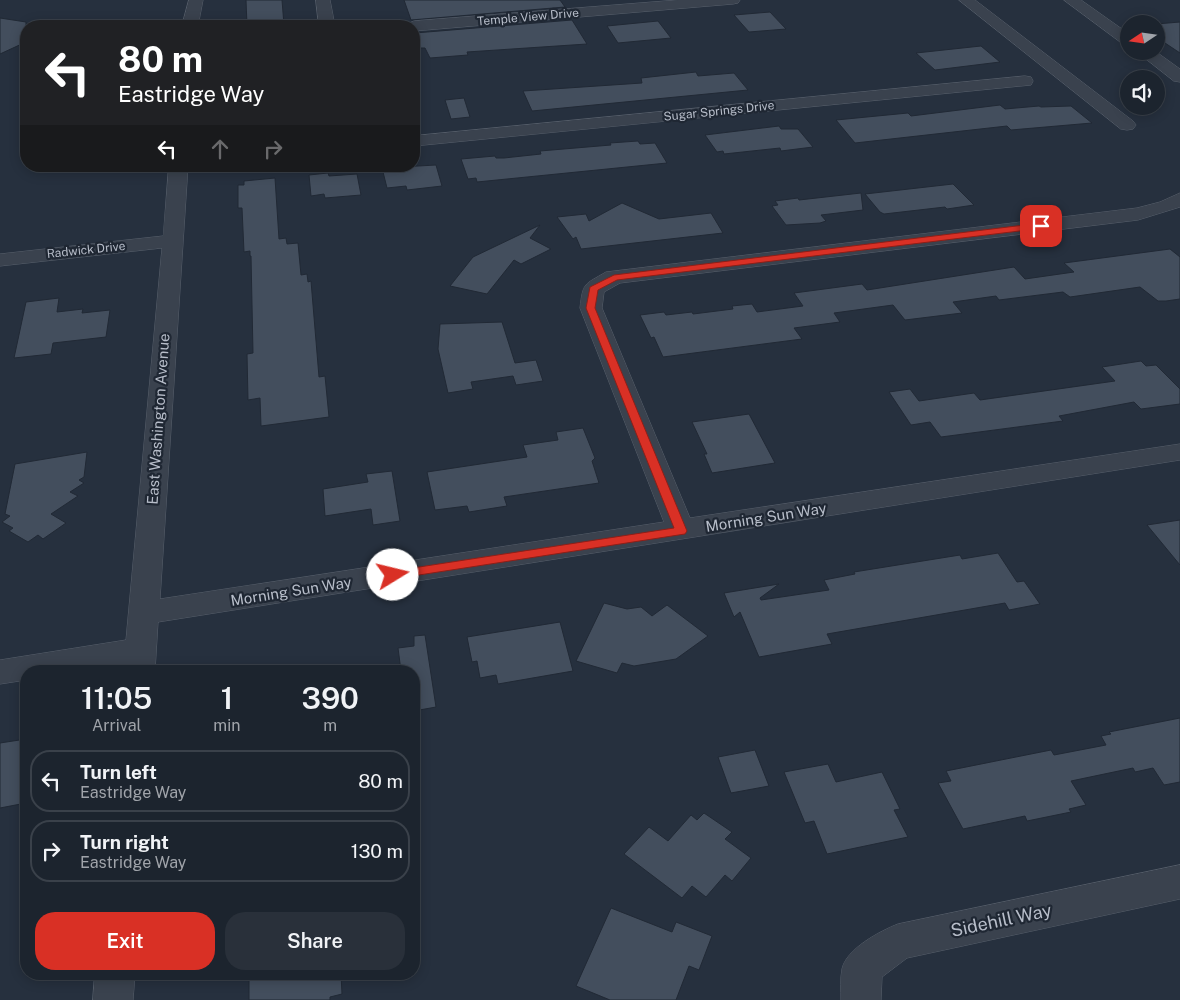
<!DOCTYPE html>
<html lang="en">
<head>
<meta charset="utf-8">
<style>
  :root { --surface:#1c242e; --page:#29303a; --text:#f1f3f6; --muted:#a0a4aa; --line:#3a414a; --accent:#d93025 }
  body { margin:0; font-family:"Public Sans",sans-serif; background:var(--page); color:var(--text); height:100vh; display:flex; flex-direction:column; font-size:19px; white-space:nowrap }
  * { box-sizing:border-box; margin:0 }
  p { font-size:16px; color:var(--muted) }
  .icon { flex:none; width:28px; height:28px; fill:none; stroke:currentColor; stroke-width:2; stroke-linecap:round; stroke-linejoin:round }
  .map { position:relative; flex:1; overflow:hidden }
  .drawer { position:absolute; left:20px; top:665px; width:400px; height:315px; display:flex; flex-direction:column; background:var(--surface); border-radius:20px; box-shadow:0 2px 12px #0003,0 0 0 1px var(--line) }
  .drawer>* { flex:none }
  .hud { position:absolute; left:20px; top:20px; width:400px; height:152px; border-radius:20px; box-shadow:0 2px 12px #0003,0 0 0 1px var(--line); background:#202124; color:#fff; overflow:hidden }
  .needle { width:32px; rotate:257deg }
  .tools { position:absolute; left:1120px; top:15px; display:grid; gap:10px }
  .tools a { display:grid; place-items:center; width:45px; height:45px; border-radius:50%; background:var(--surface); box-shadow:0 2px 12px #0003,0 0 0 1px var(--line); font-size:25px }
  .pin { position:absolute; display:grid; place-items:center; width:42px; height:42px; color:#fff; margin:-21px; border-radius:10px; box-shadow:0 2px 8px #0006 }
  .me { position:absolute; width:55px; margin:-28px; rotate:81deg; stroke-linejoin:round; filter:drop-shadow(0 0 4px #0008) }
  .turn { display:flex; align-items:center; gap:18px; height:105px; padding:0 15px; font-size:22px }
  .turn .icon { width:65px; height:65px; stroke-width:2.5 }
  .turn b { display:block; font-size:35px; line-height:42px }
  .lanes { display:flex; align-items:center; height:48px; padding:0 15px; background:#0003; justify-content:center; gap:25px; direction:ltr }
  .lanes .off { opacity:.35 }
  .eta { display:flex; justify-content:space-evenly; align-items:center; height:85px; text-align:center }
  .eta b { font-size:30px; font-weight:600; line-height:35px }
  .cta { display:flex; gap:10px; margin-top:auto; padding:10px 15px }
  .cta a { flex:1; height:58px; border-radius:20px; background:var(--accent); color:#fff; font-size:20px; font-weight:600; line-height:58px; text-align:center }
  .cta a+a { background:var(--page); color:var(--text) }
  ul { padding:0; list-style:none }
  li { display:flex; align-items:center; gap:15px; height:62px; margin:0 10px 8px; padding:0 5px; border:2px solid var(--line); border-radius:20px }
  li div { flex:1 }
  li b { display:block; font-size:19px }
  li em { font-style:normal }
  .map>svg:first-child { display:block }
</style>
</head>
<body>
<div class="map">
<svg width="1180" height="1000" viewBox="0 0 1180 1000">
  <rect width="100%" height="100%" fill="#26303e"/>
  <g fill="#434e5d" stroke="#212935">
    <polygon points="246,0 282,0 284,25 247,26"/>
    <polygon points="404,0 560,0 565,7 411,20"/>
    <polygon points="770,12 786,29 749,32 734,15"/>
    <polygon points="0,18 26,22 26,42 0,54"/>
    <polygon points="572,20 587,44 467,52 468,55 430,58 425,48 420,48 415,33"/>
    <polygon points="658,21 671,38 618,43 607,26"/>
    <polygon points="1180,22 1180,53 1156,37 1156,24"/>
    <polygon points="981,46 1000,62 935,70 916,53"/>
    <polygon points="696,72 698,76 734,73 748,90 532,111 523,91 642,83 641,78"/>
    <polygon points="464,98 470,117 451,119 445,100"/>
    <polygon points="1000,105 1005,109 1039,106 1041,107 1071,106 1092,123 1011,130 1007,126 855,143 836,120 908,113 911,116"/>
    <polygon points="779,126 781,129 798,129 813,147 781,151 780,148 724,154 723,151 717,152 705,135"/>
    <polygon points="638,141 640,144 655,143 667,163 477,182 476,178 468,179 461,159 495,156 496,158 504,158 541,154 540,151 611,145 610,143"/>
    <polygon points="436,165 442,186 407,190 406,186 387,188 382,168"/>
    <polygon points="328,173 329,176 357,174 361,195 325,198 324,194 311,196 309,175"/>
    <polygon points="275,178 279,239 286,238 287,244 298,243 301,275 307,274 308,282 311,281 319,377 325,376 329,417 261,426 260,398 248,400 247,354 253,353 251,256 250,256 250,251 244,252 242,208 238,208 238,185 244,185 244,181"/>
    <polygon points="953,184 974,205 947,209 945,207 884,214 880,212 865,194"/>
    <polygon points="861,193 863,210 821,215 826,221 820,223 786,225 772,206 778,205 775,201 798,198 799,200"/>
    <polygon points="622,203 659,219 711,213 723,233 581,249 576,237 573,239 557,217 586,214 589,221"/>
    <polygon points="540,225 530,238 551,249 521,264 514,260 487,294 450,286 473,257"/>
    <polygon points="1170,249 1180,257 1180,299 1166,301 1158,301 1140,287 1070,297 1063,292 999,300 996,296 953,302 962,313 905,320 893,305 834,313 840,322 794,328 802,339 663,357 654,337 651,338 640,315 664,312 666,315 692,312 693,314 733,309 732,306 752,304 757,312 803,306 794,293 862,284 867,290 1014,267 1025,279 1074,272 1064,263"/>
    <polygon points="59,298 57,312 83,309 82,313 110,310 106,337 53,343 51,354 14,358 26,302"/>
    <polygon points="502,322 515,363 536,360 543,381 516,385 513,376 471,382 473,389 448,393 438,349 440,324"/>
    <polygon points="1141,361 1146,366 1156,365 1180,389 1180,404 1141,409 1134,402 1059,416 1063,421 941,437 930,422 911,425 889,392 910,389 919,401 974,393 980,400 1115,381 1102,367"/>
    <polygon points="749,414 775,463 712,473 704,454 707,454 692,422"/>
    <polygon points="583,428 595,458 592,461 599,483 504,497 507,506 469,512 467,506 435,510 427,472 527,457 523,445 558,440 556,432"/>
    <polygon points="87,452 84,477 79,480 84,483 70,492 78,496 51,514 66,523 43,539 38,535 28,542 9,531 13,528 2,522 10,516 5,514 15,464"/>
    <polygon points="392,471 400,521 373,525 371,509 325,516 323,489 368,482 366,474"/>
    <polygon points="1180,520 1180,565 1147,525"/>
    <polygon points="998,553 1017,582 1024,581 1040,604 1009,610 1005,603 827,634 832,644 759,657 740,612 734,617 724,593 779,584 760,598 761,600 829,590 824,580 855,574 854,572 960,555 962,559"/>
    <polygon points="604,603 627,609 641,607 652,616 667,605 708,636 676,659 634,666 622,663 617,673 576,661"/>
    <polygon points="560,622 573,671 498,684 496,675 480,678 477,661 472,662 467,637"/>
    <polygon points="425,635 436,707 414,711 414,671 401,671 398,648 414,646 414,636"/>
    <polygon points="1180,718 1180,782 1164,785 1153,768 1135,772 1133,768 1071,781 1086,805 1069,809 1071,812 1027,821 1025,816 963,829 938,783 951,781 946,771 1051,750 1054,755 1106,745 1101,736 1111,734 1109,732"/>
    <polygon points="26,739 26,803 0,808 0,743"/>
    <polygon points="755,750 769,786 731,793 718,757"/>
    <polygon points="828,764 836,782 882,772 900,809 894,810 908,837 827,854 814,821 805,823 784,772"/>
    <polygon points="704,813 732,832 725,839 751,858 732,881 725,875 706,897 692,886 682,898 624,854 649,827 668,841 691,815 697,820"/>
    <polygon points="611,908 672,932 676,922 712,936 699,970 689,966 676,1000 610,1000 576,986"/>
    <polygon points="249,974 341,974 342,994 330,997 330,1000 249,1000"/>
  </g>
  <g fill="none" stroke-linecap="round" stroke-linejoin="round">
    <defs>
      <g id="minor">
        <polygon points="189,0 203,0 198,26 182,26"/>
        <polygon points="316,0 330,0 335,26 319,26"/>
        <polygon points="678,0 740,0 738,3 733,4 414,31 414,26 406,26 409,23 414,21"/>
        <polygon points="959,0 975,0 1133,121 1136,125 1133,129 1127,130 1121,129"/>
        <polygon points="1064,0 1081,0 1129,34 1129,46 1123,44"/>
        <polygon points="1136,51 1155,51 1180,69 1180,82 1174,81"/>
        <polygon points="1025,76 1031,77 1033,81 1031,85 414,146 414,136"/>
        <path d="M169 166H188L160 599 664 522 580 308C583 282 584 285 606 272L1137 208 1160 202 1180 193V207L1138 220 620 283 604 292 602 308 690 518 1180 444V460L158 622 155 671H123L124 665 83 671H26V680L0 684V660L126 640 162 248 0 266V254L163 236Z"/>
        <path d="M1180 865V899L907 958 882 977 881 1000H841C841 990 840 979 842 969 846 949 880 931 898 924Z"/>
        <polygon points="95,974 135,974 133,1000 93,1000"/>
      </g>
    </defs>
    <use href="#minor" stroke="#58606c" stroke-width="1"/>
    <use href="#minor" fill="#3a424e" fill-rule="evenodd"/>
  </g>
  <polygon fill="#d93025" stroke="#8d1f18" points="1041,223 1045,226 1044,228 617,280 598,290 595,308 687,531 685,534 393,579 387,575 393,571 674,528 586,308 590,287 614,275"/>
  <g text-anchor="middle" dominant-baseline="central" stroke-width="4.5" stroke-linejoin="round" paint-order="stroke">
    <g font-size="12" fill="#b7bdc9" stroke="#1f2733">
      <text transform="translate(528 17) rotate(-5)">Temple View Drive</text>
      <text transform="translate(719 111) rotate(-6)">Sugar Springs Drive</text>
      <text transform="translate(86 250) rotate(-6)">Radwick Drive</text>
    </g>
    <g font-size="15" fill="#b7bdc9" stroke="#1f2733">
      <text transform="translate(158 419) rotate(-86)">East Washington Avenue</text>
      <text transform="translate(766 517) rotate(-9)">Morning Sun Way</text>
      <text transform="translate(291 591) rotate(-9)">Morning Sun Way</text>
    </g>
    <g font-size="18" fill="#b7bdc9" stroke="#1f2733">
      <text transform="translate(1001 920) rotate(-12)">Sidehill Way</text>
    </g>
  </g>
</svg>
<div class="tools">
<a><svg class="needle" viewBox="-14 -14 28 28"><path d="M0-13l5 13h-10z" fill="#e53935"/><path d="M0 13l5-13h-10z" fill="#a0a4aa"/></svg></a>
<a><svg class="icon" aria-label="sound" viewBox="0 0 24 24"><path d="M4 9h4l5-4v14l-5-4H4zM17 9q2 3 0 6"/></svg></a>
</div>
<div class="pin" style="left:1041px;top:226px;background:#d93025"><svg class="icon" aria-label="arrive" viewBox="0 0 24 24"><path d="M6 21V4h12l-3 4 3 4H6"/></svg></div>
<svg class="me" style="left:393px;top:575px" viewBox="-20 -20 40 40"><circle r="19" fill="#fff"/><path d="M0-13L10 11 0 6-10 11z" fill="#d93025"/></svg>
<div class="hud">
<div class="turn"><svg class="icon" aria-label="left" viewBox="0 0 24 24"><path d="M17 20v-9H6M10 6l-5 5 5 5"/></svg><div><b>80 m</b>Eastridge Way</div></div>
<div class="lanes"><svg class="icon" aria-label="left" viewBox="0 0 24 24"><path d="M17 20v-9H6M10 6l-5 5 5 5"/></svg><svg class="icon off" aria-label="ahead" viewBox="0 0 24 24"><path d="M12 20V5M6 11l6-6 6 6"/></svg><svg class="icon off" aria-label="right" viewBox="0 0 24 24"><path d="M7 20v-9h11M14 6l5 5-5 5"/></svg></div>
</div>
<section class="drawer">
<div class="eta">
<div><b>11:05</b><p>Arrival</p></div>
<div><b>1</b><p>min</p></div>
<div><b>390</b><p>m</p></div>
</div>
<ul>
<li><svg class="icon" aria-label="left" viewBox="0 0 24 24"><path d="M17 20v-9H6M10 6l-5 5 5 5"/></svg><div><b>Turn left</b><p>Eastridge Way</p></div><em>80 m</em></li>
<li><svg class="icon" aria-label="right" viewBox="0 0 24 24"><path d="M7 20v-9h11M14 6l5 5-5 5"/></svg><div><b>Turn right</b><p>Eastridge Way</p></div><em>130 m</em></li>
</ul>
<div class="cta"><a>Exit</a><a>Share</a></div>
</section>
</div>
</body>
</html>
